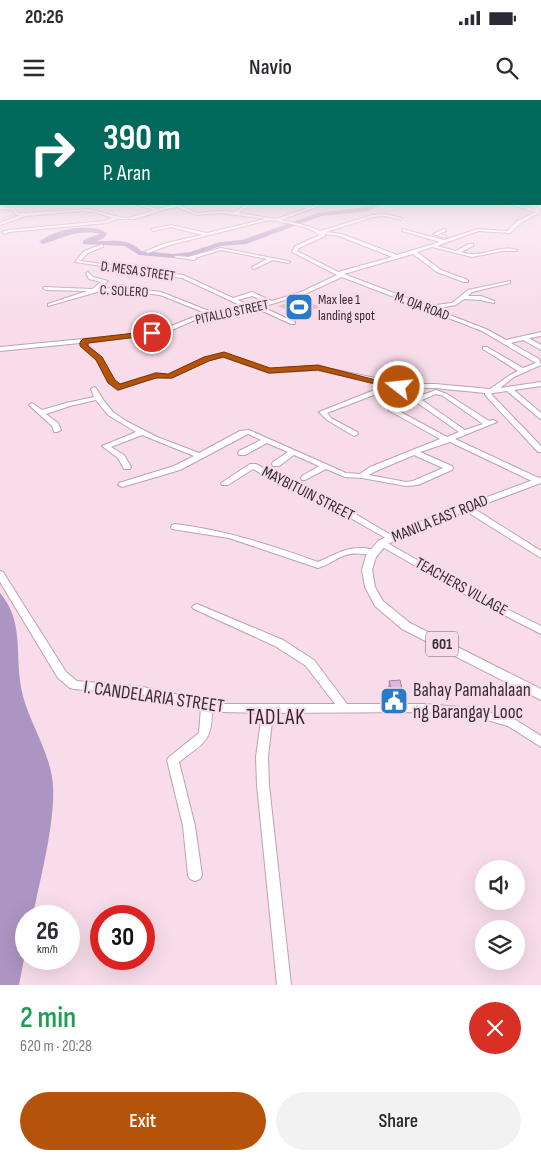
<!DOCTYPE html>
<html lang="en">
<head>
<meta charset="utf-8">
<style>
  :root { --surface:#fff; --page:#f2f2f3; --text:#2b2b33; --muted:#7c7c81; --accent:#b45309 }
  body { margin:0; font-family:"Sofia Sans Condensed",sans-serif; background:var(--page); color:var(--text); height:100vh; display:flex; flex-direction:column; font-size:19px; white-space:nowrap }
  * { box-sizing:border-box; margin:0 }
  p { font-size:16px; color:var(--muted) }
  .icon { flex:none; width:28px; height:28px; fill:none; stroke:currentColor; stroke-width:2; stroke-linecap:round; stroke-linejoin:round }
  .map { position:relative; height:885px; overflow:hidden }
  .drawer { display:flex; flex-direction:column; background:var(--surface); flex:1 }
  .drawer>* { flex:none }
  .hud { position:absolute; left:0px; top:0px; width:541px; height:105px; box-shadow:0 5px 20px #0002; background:#00695c; color:#fff; overflow:hidden }
  .fabs { position:absolute; left:475px; top:760px; display:grid; gap:10px }
  .fabs a { display:grid; place-items:center; width:50px; height:50px; border-radius:50%; background:var(--surface); box-shadow:0 5px 20px #0002; font-size:25px }
  .speed { position:absolute; left:15px; top:805px; display:flex; gap:10px; font-size:25px; font-weight:700; text-align:center }
  .speed>* { display:grid; place-content:center; width:65px; height:65px; border-radius:50%; background:var(--surface); box-shadow:0 5px 20px #0002; line-height:1 }
  .speed small { font-size:12px; font-weight:400 }
  .speed .limit { border:8px solid #d22; background:#fff; color:#111 }
  .pin { position:absolute; display:grid; place-items:center; width:42px; height:42px; color:#fff; margin:-21px; border:2px solid #fff; border-radius:50%; box-shadow:0 1px 5px #0007 }
  .me { position:absolute; width:55px; margin:-28px; rotate:286deg; stroke-linejoin:round; filter:drop-shadow(0 0 4px #0008) }
  .turn { display:flex; align-items:center; gap:18px; height:105px; padding:0 20px; font-size:22px }
  .turn .icon { width:65px; height:65px; stroke-width:2.5 }
  .turn b { display:block; font-size:35px; line-height:42px }
  .round { display:grid; place-items:center; flex:none; width:52px; height:52px; border-radius:26px; background:var(--page) }
  .headline { display:flex; align-items:center; justify-content:space-between; height:85px; padding:0 20px }
  h1 { font-size:30px; font-weight:600; line-height:38px; color:#1e9e55 }
  .cta { display:flex; gap:10px; margin-top:auto; padding:10px 20px }
  .cta a { flex:1; height:58px; border-radius:30px; background:var(--accent); color:#fff; font-size:20px; font-weight:600; line-height:58px; text-align:center }
  .cta a+a { background:var(--page); color:var(--text) }
  .status { display:flex; justify-content:space-between; align-items:center; height:35px; padding:0 25px; background:var(--surface); direction:ltr }
  .status svg { height:14px; fill:currentColor }
  header { display:flex; justify-content:space-between; align-items:center; height:65px; padding:0 20px; background:var(--surface); font-size:22px; font-weight:600 }
  .map>svg:first-child { display:block }
</style>
</head>
<body>
<div class="status"><b>20:26</b><svg viewBox="0 0 49 12"><path d="M0 12V9h3v3zM5 12V6h3v6zM10 12V3h3v9zM15 12V0h3v12zM26 1h20v11H26zM47 4h2v5h-2z"/></svg></div>
<header><svg class="icon" aria-label="menu" viewBox="0 0 24 24"><path d="M4 6h16M4 12h16M4 18h16"/></svg>Navio<svg class="icon" aria-label="search" viewBox="0 0 24 24"><circle cx="10" cy="10" r="6"/><path d="M15 15l6 6"/></svg></header>
<div class="map">
<svg width="541" height="885" viewBox="0 0 541 885">
  <rect width="100%" height="100%" fill="#f8dcea"/>
  <polygon fill="#e4bebb" points="299,199 320,207 298,215 278,206"/>
  <path fill="#ad95c3" d="M0 493C24 521 15 554 21 587 26 617 47 646 52 677 58 714 40 778 33 816H26V849L19 885H0Z"/>
  <g fill="none" stroke-linecap="round" stroke-linejoin="round">
    <path fill="#ad95c3" fill-rule="evenodd" d="M374 104H381L369 111 321 116 246 144 221 146 191 156 173 158 139 155 125 146 83 144V140L100 134C78 129 63 138 43 144L39 142C55 129 90 122 107 133L104 138 97 141C114 141 129 138 141 151L173 154 190 152 220 142 242 140 318 113 367 107Z"/>
    <defs>
      <g id="minor">
        <path d="M541 103 539 113 521 123 510 133 478 131 437 146 456 151 469 144H473V146L461 152C465 153 469 154 473 154 488 154 503 145 517 150V151H503L472 157 432 147 417 152 441 170 468 180V182H464L437 172 413 154 344 174 428 206 452 203 468 190 510 181V183L472 192 468 196H481L494 201V203L480 200 464 199 456 205 434 209 486 229 506 240 541 232V236L529 238 541 245V250L523 240 511 243 539 259 541 265 514 277 500 288 541 282V286L514 290 541 313V319L539 318 507 291 493 293 491 294 541 346V352H538L485 295V293L435 288H392L327 313 331 318 357 332 358 334 354 336 327 320 319 312 387 285 317 270 269 273 224 257 208 260 171 278 156 277 118 290C106 284 105 270 97 260 92 254 83 251 80 243L0 251V247L125 235 164 229 191 218 208 214 160 195 116 190 108 193 97 192 48 206V204L87 191 46 190 43 188 44 187 92 189 101 182 89 179 86 173 88 172 93 177 108 181 98 189H107L115 186 161 192 214 213 244 207 182 178 75 162 84 151 101 145H103V147L88 153 80 161 183 175 233 198 252 192 272 201 301 192 337 175 292 152 295 146 320 135C306 125 286 123 269 120L170 145 148 153 146 152V151L166 143 202 135 171 127 153 131 151 129 171 125 207 133 265 119 221 113 197 115 177 107 166 109 135 119H118L106 123 9 132 4 134 2 132 8 130 105 121 113 118 94 112 80 111 26 116 0 125V123L20 115H16L12 110 0 109V107L14 108 18 113H24L89 109 119 117 129 118 154 110 134 104H140L158 109 171 105H180L197 113 221 111 234 112 247 104H251L239 113 276 119 319 104H324L281 120 308 126 320 131 373 115 385 114 402 118 401 120 385 116 373 117 326 132 342 134 397 155 440 142 402 131V129L444 140 478 129 507 131 517 121 536 112 508 104H514L536 109 538 105ZM325 134 339 136 392 157 338 172 297 151 299 148 325 136ZM342 177 482 231 536 263 523 268 487 247H483V249L518 271 510 275 490 289 435 284H395L385 280 317 266 270 269 224 253 204 258 168 275 156 273 119 285 114 280 102 258 87 245 86 243 165 233 195 220 248 209 252 211 256 208 291 224H295V222L262 207 305 194ZM252 196 266 202 250 206 238 200Z"/>
        <polygon points="444,129 446,131 439,134 446,136 446,138 433,134"/>
        <polygon points="221,148 288,161 290,162 288,163 273,160 254,169 252,168 252,167 267,159 221,150 195,158 196,159 194,160 174,157 176,156 188,157"/>
        <path d="M94 287 96 288 104 301 113 312 126 321 157 337 199 353 240 331 249 330 346 373 360 374 370 367 440 339 388 310 414 298 436 290 447 294 489 321 493 320 497 322 455 339 541 379V383H536L450 342 420 352 452 366 453 368 452 370 418 385 406 386 362 378 345 377 326 369 305 380H302L301 378 302 376 319 366 294 355 279 366H273L272 364 273 362 288 352 267 343 245 355H239L238 353 239 351 261 340 248 334 180 370 122 387 118 385 119 383 174 366 194 356 142 335 111 347 124 355 131 367 130 369H124L118 358 102 346 136 332 108 315 96 300 70 306 46 314 58 323 61 330 57 332H54L52 326 29 305 32 303 42 310 66 303 94 297 91 289ZM436 294 443 296 483 324 465 330 422 300ZM416 302 459 332 447 337 397 310ZM414 355 443 368 413 381 406 382 369 375 376 371Z"/>
        <polygon points="250,364 256,364 280,377 337,403 396,438 395,440 389,440 331,407 274,381 253,369 228,385 222,385 221,383"/>
        <polygon points="464,406 470,406 541,451 541,458 464,410 463,408"/>
        <path d="M175 424C225 430 271 445 318 462 335 455 344 447 364 448 369 449 374 449 378 452 372 457 360 452 351 454 339 455 330 465 318 468L229 438 172 429 171 427 172 425Z"/>
        <polygon points="382,440 479,495 541,526 541,534 473,499 379,445 378,443"/>
        <path d="M0 471 3 472 66 572 77 581 143 587 222 604H335L306 566 275 546 194 509 192 507 194 505 197 504 283 540 314 560 347 604H424L473 608 516 620 541 636V647L508 626 473 616 424 612 273 613 268 657 269 685 291 885H277L257 685 256 657 262 613 222 612 212 610C212 643 203 643 179 662L195 726 202 775 200 779 195 781 190 779 188 775 183 726 167 660 169 657 199 633 201 608 143 595 74 589 70 588 58 578 0 482Z"/>
      </g>
      <polygon id="major" points="541,377 541,383 415,430 386,445 376,457 372,470 375,487 383,501 410,523 541,589 541,600 402,529 375,506 365,487 362,470 366,456 378,441 409,426"/>
    </defs>
    <use href="#minor" stroke="#bca2af" stroke-width="2"/>
    <use href="#major" stroke="#bca2af" stroke-width="2"/>
    <use href="#minor" fill="#fff" fill-rule="evenodd"/>
    <use href="#major" fill="#fff" fill-rule="evenodd"/>
  </g>
  <polygon fill="#c19dbf" points="389,581 402,588 400,602 389,602 387,596"/>
  <polygon fill="#e0b6de" stroke="#9d7f9b" points="400,580 402,588 391,588 389,581"/>
  <linearGradient id="sky" x2="0" y2="1"><stop stop-color="#90a8d9"/><stop offset="0.42" stop-color="#fceff6"/><stop offset="1" stop-color="#fceff6" stop-opacity="0"/></linearGradient>
  <rect width="541" height="215" fill="url(#sky)"/>
  <polygon fill="#b45309" stroke="#753606" points="152,231 154,232 154,235 88,243 88,246 102,257 115,280 120,284 156,273 168,274 204,257 224,252 270,268 318,265 403,287 399,290 318,270 269,273 223,257 209,261 172,278 156,278 118,290 108,283 96,260 80,246 80,242 83,239"/>
  <defs>
    <symbol id="stadium-square" viewBox="-11 -11 22 22"><rect x="-9" y="-9" width="18" height="18" rx="4" fill="#297ac9" stroke="#f8dcea"/><path d="M0-5a6.5 5 0 1 0 0 10a6.5 5 0 1 0 0-10ZM-3.5-1.8h7v3.6h-7Z" fill="#fff"/></symbol>
    <symbol id="civic-square" viewBox="-11 -11 22 22"><rect x="-9" y="-9" width="18" height="18" rx="4" fill="#297ac9" stroke="#f8dcea"/><path d="M-.6-6.5H3V-4.5H.6V-3L4-1V1h2V6H-6V1h2V-1L-.6-3ZM-1.2 2.5V6h2.4V2.5Z" fill="#fff"/></symbol>
  </defs>
  <g fill-rule="evenodd">
    <use href="#stadium-square" x="283" y="191" width="32" height="32"/>
    <use href="#civic-square" x="378" y="585" width="32" height="32"/>
  </g>
  <g text-anchor="middle" dominant-baseline="central" stroke-width="4.5" stroke-linejoin="round" paint-order="stroke">
    <g font-size="14" fill="#372d32" stroke="#f8dcea">
      <text transform="translate(138 171) rotate(8)">D. MESA STREET</text>
      <text transform="translate(124 191) rotate(3)">C. SOLERO</text>
      <text transform="translate(422 206) rotate(21)">M. OJA ROAD</text>
      <text transform="translate(232 212) rotate(-12)">PITALLO STREET</text>
    </g>
    <g font-size="14" fill="#372d32" stroke="#f8dcea" text-anchor="start">
      <text x="318" y="199">Max lee 1<tspan x="318" dy="16">landing spot</tspan></text>
    </g>
    <rect fill="#f8dcea" stroke="#716269" stroke-width="1" x="426" y="531.5" width="32" height="25" rx="4"/>
    <g font-size="15" font-weight="bold" fill="#372d32">
      <text x="442" y="544">601</text>
    </g>
    <g font-size="16" fill="#372d32" stroke="#f8dcea">
      <text transform="translate(308 394) rotate(27)">MAYBITUIN STREET</text>
      <text transform="translate(440 419) rotate(-22)">MANILA EAST ROAD</text>
      <text transform="translate(461 487) rotate(29)">TEACHERS VILLAGE</text>
    </g>
    <g font-size="19" fill="#372d32" stroke="#f8dcea" text-anchor="start">
      <text x="413" y="590">Bahay Pamahalaan<tspan x="413" dy="22">ng Barangay Looc</tspan></text>
    </g>
    <g font-size="19" fill="#372d32" stroke="#f8dcea">
      <text transform="translate(154 597) rotate(8)">I. CANDELARIA STREET</text>
    </g>
    <g font-size="21" letter-spacing="1" fill="#38242f" stroke="#f8dcea">
      <text x="276" y="617">TADLAK</text>
    </g>
  </g>
</svg>
<div class="fabs">
<a><svg class="icon" aria-label="sound" viewBox="0 0 24 24"><path d="M4 9h4l5-4v14l-5-4H4zM17 9q2 3 0 6"/></svg></a>
<a><svg class="icon" aria-label="layers" viewBox="0 0 24 24"><path d="M12 4l9 5-9 5-9-5zM3 14l9 5 9-5"/></svg></a>
</div>
<div class="speed"><div>26<small>km/h</small></div><div class="limit">30</div></div>
<div class="pin" style="left:152px;top:233px;background:#d93025"><svg class="icon" aria-label="arrive" viewBox="0 0 24 24"><path d="M6 21V4h12l-3 4 3 4H6"/></svg></div>
<svg class="me" style="left:399px;top:287px" viewBox="-20 -20 40 40"><circle r="17" fill="#b45309" stroke="#fff" stroke-width="3"/><path d="M0-11L8 9 0 5-8 9z" fill="#fff"/></svg>
<div class="hud">
<div class="turn"><svg class="icon" aria-label="right" viewBox="0 0 24 24"><path d="M7 20v-9h11M14 6l5 5-5 5"/></svg><div><b>390 m</b>P. Aran</div></div>
</div>
</div>
<section class="drawer">
<div class="headline"><div><h1>2 min</h1><p>620 m · 20:28</p></div><a class="round" style="background:#d93025;color:#fff"><svg class="icon" aria-label="close" viewBox="0 0 24 24"><path d="M6 6l12 12M18 6L6 18"/></svg></a></div>
<div class="cta"><a>Exit</a><a>Share</a></div>
</section>
</body>
</html>
